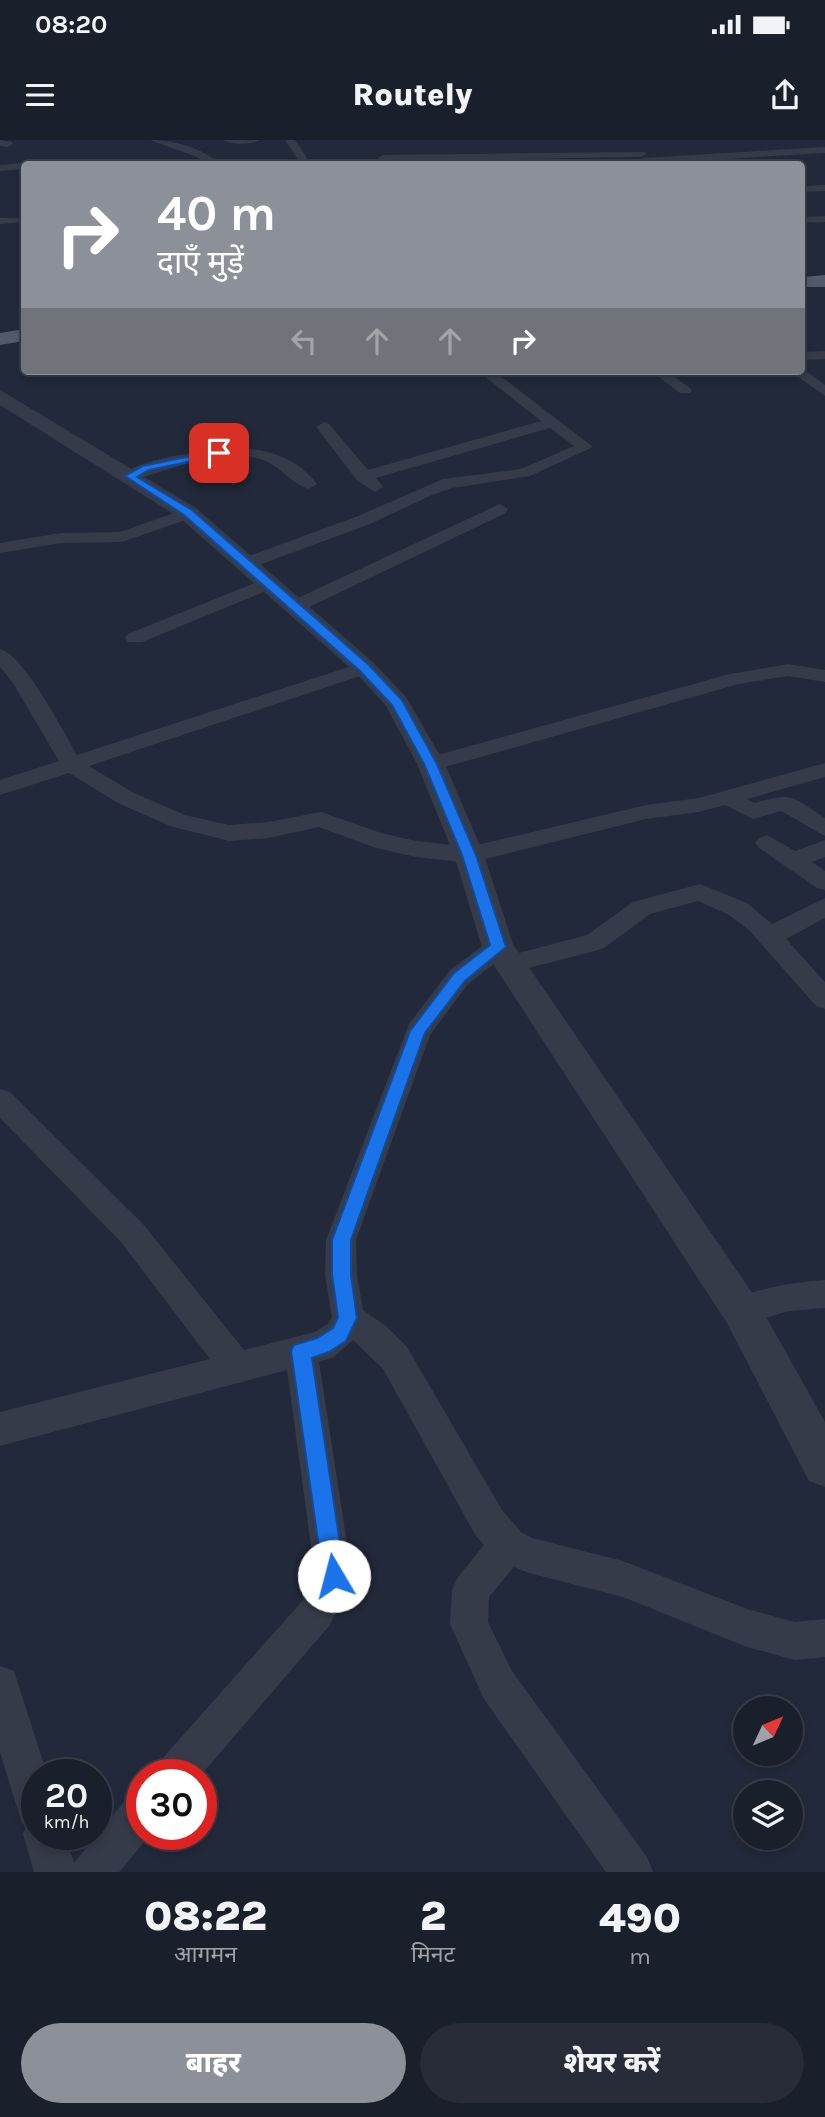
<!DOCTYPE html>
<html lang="hi">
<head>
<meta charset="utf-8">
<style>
  :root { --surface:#1a1f2c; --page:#272c38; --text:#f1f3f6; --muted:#9fa2a9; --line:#383d48; --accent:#8c9099 }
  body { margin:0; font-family:Karla,"Noto Sans Devanagari",sans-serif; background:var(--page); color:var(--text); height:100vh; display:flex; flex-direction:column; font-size:26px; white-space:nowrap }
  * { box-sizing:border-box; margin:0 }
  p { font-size:23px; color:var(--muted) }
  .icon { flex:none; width:38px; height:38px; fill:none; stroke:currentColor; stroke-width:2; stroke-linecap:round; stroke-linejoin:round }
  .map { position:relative; height:1732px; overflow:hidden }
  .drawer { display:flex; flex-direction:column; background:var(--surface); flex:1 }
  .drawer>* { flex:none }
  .banner { position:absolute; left:21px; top:21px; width:784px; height:214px; border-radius:7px; box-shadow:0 4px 10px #0003,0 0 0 2px var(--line); background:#8c9099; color:#fff; overflow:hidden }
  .needle { width:46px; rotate:46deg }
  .controls { position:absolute; left:733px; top:1556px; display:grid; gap:14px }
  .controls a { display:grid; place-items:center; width:70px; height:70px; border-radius:50%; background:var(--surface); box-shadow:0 4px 10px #0003,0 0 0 2px var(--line); font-size:35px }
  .speed { position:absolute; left:21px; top:1619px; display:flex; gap:14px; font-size:35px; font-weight:700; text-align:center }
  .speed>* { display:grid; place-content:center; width:91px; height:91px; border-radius:50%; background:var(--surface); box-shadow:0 4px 10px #0003,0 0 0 2px var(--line); line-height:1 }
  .speed small { font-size:18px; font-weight:400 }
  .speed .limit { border:10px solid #d22; background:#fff; color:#111 }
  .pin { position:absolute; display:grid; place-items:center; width:60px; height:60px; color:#fff; margin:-30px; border-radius:14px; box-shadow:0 4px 10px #0006 }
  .me { position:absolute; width:77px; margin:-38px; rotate:352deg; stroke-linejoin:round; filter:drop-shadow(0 0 5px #0008) }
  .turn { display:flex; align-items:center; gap:24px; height:147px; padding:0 21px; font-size:32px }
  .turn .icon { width:91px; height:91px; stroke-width:2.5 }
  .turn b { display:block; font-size:49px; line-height:60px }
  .lanes { display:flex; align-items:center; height:66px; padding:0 21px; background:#0003; justify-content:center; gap:35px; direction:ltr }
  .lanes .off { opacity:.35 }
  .eta { display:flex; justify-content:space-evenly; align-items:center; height:119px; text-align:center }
  .eta b { font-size:42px; font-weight:800; line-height:49px }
  .button { display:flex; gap:14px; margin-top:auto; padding:14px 21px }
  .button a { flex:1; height:80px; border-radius:42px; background:var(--accent); color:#fff; font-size:28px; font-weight:800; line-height:80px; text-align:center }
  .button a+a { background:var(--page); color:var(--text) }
  .status { display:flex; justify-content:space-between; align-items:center; height:49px; padding:0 35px; background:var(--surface); direction:ltr }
  .status svg { height:19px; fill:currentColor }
  header { display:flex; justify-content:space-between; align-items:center; height:91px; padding:0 21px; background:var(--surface); font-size:32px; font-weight:800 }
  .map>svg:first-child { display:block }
</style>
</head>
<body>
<div class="status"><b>08:20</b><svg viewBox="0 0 49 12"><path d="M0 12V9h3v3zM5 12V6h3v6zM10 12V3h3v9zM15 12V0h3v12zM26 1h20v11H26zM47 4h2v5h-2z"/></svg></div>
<header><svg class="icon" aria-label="menu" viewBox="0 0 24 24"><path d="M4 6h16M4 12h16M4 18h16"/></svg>Routely<svg class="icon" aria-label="share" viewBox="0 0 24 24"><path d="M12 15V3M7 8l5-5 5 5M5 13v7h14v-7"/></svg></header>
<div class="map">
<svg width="825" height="1732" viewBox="0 0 825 1732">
  <rect width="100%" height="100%" fill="#22293a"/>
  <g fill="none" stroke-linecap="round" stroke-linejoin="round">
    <g fill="#363b4a" fill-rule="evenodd">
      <polygon points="0,0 12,2 13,4 8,7 0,6"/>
      <path d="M150 0C173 0 203 8 220 24H209L197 17Z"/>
      <path d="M223 0H260C252 5 231 5 223 0Z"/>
      <polygon points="285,0 295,0 311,24 301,24"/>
      <polygon points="825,7 825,13 643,24 638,21 643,18"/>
      <polygon points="645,12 646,14 641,17 383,21 378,18 383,15"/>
      <polygon points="60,20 64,21 64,24 38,24 43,21"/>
      <polygon points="24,23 28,24 24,24 24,29 0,31 0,25"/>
      <polygon points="825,45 825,51 802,52 802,46"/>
      <polygon points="825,76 825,82 802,83 802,77"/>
      <polygon points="0,78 24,78 24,82 0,84"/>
      <polygon points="825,211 825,219 802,220 802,212"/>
      <polygon points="802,228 825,245 825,256 790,231 802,231"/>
      <polygon points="478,231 494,231 593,307 530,336 452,348 432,355 370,384 253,427 241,427 238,423 241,419 358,376 443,339 521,329 574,306 550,288 376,338 383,347 375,352 357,340 316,287 324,282 329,284 368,330 541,281"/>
      <polygon points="651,231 667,231 692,250 690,253 680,253"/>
      <path d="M242 308C271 310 299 320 317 344L309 349C293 345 280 326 263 320 222 306 169 331 130 341L122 336C139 317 215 309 242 308Z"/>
      <polygon points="500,364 508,369 506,373 303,470 296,472 287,466 289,462"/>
      <polygon points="188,368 194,369 197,373 194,377 122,402 61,403 0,413 0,403 61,393 120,392"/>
      <polygon points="270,437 279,443 276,447 142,502 128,502 125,498 128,494"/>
      <path d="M0 509C24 515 64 592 77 615L358 524H372L375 528 372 532 89 626 134 653 185 675 229 685 269 682 321 672 381 693 416 701 469 707 646 665 699 658 825 623V637L747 659 755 663C794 651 792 657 825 678V696L781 671 753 679 725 665 699 672 646 679 469 723 416 717 376 708 319 687 269 698 229 701 170 686 118 663 69 633 0 655V640L59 621 13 543 0 527Z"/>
      <polygon points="788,524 825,530 825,542 788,536 739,544 431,631 423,629 420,624 423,619 730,534"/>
      <polygon points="767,695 795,711 825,700 825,717 812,722 825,731 825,750 817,748 759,708 755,703 759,698"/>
      <polygon points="700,744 747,763 772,784 825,758 825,778 786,799 825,842 825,869 816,866 750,791 729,775 698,761 650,774 604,808 595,811 509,833 500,831 496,824 499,820 468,844 430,895 356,1100 357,1135 363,1170 386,1186 407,1207 502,1370 521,1392 532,1398 623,1421 747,1469 795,1482 825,1479 825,1517 795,1520 747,1507 623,1457 529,1433 514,1427 489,1457 488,1482 512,1531 647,1717 653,1732 606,1732 484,1559 450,1484 452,1450 458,1437 484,1405 476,1396 383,1229 353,1200 334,1217 319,1222 352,1436 330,1485 201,1635 155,1634 161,1620 304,1459 315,1435 287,1230 0,1306 0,1272 210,1219 121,1102 0,978 0,949 10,952 143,1084 244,1210 315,1192 329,1183 332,1177 325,1135 326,1100 409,884 450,830 489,801 498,798 507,801 511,807 503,817 587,795 633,762"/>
      <path d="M825 1140V1168L789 1171 741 1185 730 1180 725 1170 730 1160C761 1148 792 1142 825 1140Z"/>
      <polygon points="0,1526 14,1531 47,1634 37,1634 37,1694 65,1694 74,1723 127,1658 142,1652 142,1694 151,1694 119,1732 34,1732 23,1694 27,1685 22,1684 0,1612"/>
    </g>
    <polygon fill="#363b4a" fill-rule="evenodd" points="0,250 196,368 374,523 406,557 445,624 484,715 513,804 755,1157 825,1282 825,1347 809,1341 727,1183 482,807 454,715 417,624 386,566 356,533 180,378 0,265"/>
    <g fill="#535a6a" fill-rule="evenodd">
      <polygon points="825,135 825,147 802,147 802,137"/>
      <polygon points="24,189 24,201 0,205 0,193"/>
    </g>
  </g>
  <polygon fill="#1a73e8" stroke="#114b97" stroke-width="2" points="219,310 224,313 223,315 149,330 137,337 192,370 369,525 402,560 437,624 476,715 506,807 465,841 425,893 351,1100 351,1135 357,1178 346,1201 329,1212 312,1218 345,1436 342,1444 334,1448 326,1444 323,1436 291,1211 294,1205 317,1198 333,1188 338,1177 332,1135 332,1100 410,891 454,833 490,805 462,715 424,624 392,565 360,531 184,375 125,336 143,326"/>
</svg>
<div class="controls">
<a><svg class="needle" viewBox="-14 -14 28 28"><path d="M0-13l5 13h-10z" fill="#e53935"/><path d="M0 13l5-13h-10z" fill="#9fa2a9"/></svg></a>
<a><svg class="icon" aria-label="layers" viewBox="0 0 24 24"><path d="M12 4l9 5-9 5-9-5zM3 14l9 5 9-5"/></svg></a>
</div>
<div class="speed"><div>20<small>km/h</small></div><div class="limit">30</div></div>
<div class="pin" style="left:219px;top:313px;background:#d93025"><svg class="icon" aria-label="arrive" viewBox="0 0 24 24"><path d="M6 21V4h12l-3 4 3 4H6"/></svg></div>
<svg class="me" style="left:334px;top:1436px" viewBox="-20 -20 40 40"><circle r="19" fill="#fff"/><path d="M0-13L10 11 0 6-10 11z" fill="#1a73e8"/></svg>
<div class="banner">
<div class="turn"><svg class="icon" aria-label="right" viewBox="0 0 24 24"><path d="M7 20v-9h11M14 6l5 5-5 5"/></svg><div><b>40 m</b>दाएँ मुड़ें</div></div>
<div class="lanes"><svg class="icon off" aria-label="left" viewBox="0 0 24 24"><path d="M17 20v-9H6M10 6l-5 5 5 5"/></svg><svg class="icon off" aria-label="ahead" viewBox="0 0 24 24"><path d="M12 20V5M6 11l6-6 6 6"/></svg><svg class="icon off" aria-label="ahead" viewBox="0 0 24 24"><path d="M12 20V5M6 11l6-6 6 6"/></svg><svg class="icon" aria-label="right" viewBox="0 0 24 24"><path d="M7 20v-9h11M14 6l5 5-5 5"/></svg></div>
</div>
</div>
<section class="drawer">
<div class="eta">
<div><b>08:22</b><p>आगमन</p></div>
<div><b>2</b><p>मिनट</p></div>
<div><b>490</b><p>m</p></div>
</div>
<div class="button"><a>बाहर</a><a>शेयर करें</a></div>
</section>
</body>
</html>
